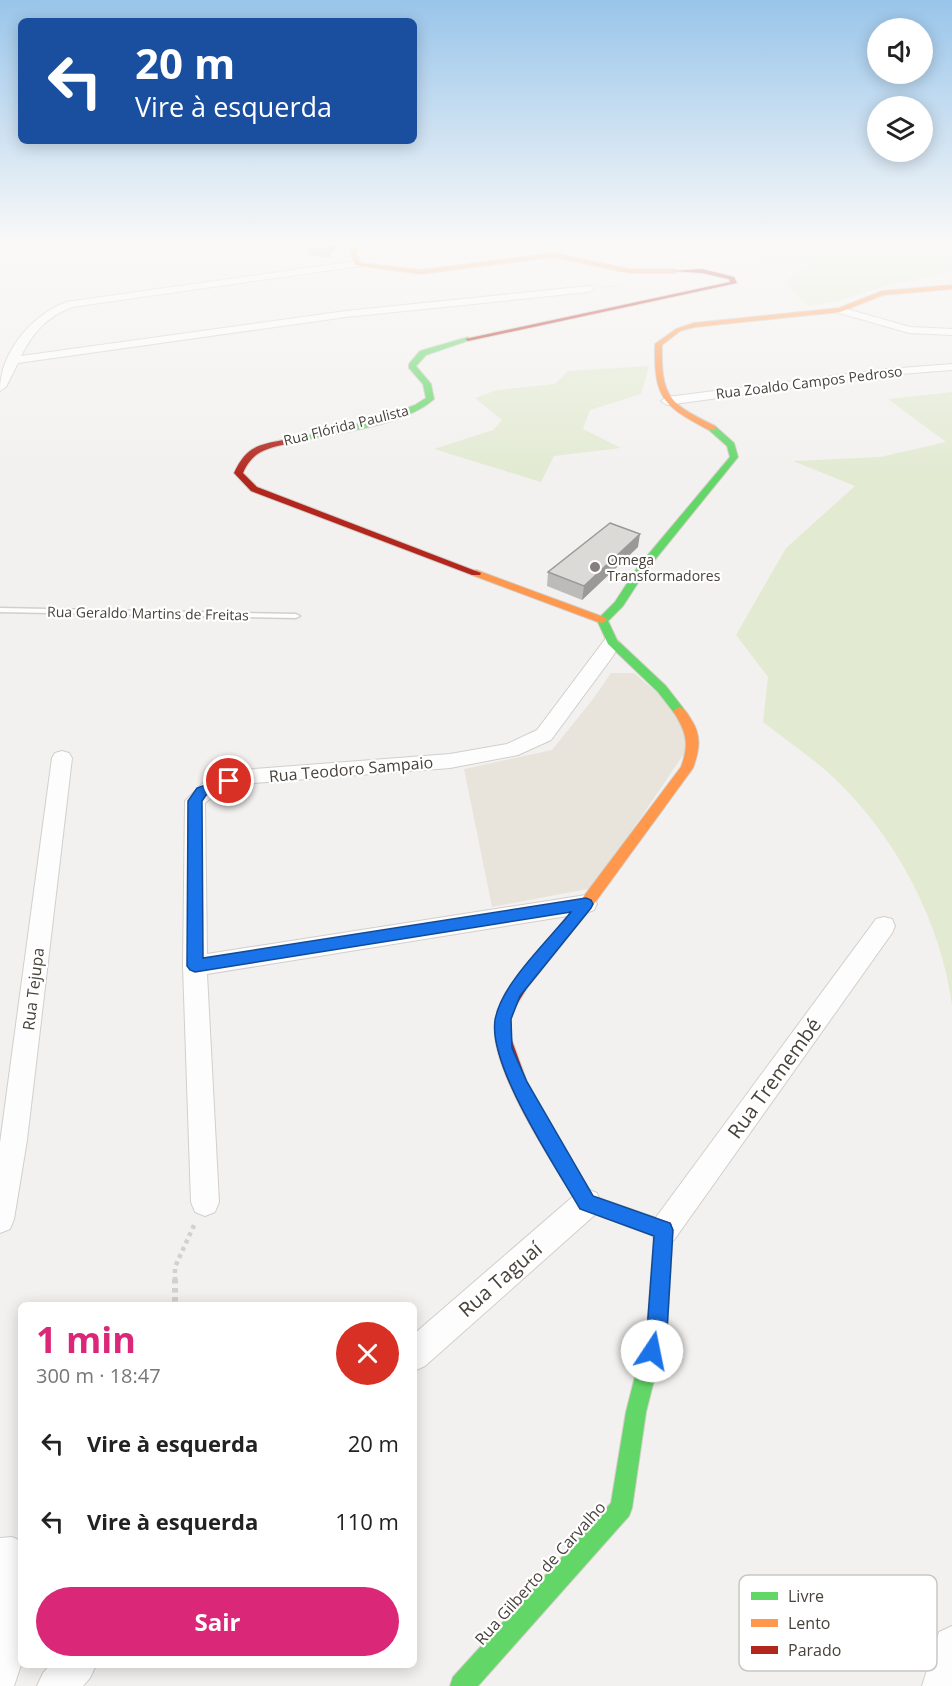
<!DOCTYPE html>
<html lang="pt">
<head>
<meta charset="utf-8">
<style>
  :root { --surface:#fff; --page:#f6f6f6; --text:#222; --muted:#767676; --accent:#db2777 }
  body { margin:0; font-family:"Open Sans",sans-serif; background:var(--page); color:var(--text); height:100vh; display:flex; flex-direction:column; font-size:22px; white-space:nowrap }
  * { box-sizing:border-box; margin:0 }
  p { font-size:20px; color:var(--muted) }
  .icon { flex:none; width:33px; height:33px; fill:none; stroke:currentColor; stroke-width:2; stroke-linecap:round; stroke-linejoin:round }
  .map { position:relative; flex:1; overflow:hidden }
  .drawer { position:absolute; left:18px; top:1302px; width:399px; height:366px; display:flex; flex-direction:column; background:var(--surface); border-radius:9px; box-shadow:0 3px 15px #0003 }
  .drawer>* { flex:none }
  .banner { position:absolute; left:18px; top:18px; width:399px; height:126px; border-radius:9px; box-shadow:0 3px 15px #0003; background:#1a4fa0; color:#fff; overflow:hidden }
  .fabs { position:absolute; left:867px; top:18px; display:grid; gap:12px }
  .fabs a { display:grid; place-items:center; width:66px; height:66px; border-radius:50%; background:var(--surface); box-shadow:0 3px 15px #0003; font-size:30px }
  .pin { position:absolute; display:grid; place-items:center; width:51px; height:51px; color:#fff; margin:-26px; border:3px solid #fff; border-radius:50%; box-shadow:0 2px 6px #0007 }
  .me { position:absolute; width:66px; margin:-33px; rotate:11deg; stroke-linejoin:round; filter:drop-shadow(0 0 4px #0008) }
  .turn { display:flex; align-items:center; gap:21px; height:126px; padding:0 18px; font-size:27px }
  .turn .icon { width:78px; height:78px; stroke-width:2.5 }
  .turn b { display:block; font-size:42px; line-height:51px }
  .round { display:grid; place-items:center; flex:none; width:63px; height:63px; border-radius:32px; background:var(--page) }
  .headline { display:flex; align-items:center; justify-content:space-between; height:102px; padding:0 18px }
  h1 { font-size:36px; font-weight:700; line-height:45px; color:var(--accent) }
  .cta { display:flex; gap:12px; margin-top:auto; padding:12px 18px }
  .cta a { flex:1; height:69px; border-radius:36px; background:var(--accent); color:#fff; font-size:24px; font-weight:700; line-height:69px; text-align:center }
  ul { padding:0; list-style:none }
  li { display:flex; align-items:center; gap:18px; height:78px; padding:0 18px }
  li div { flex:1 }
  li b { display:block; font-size:22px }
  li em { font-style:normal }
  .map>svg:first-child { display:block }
</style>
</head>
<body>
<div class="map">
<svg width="952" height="1686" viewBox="0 0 952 1686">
  <rect width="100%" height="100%" fill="#f3f1ef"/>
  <polygon fill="#e8e3db" points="611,673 634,673 669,703 692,742 593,888 492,907 464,769 552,750 593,699"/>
  <g fill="#e2ead2">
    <polygon points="778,241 952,241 952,272 896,283 835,302 808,306 785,282 813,259 758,261"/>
    <polygon points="649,366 641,394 590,410 583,429 621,448 554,456 541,482 434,449 493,430 502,420 475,398 497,390 555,384 568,371"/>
    <path d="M952 392V1005C941 922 896 837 835 779 813 758 787 741 763 722L768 677 736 635 786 548 855 486 793 461 880 457 946 442 888 399Z"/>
  </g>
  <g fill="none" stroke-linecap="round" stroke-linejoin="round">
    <defs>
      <polygon id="lane" points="0,608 296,614 300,616 296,618 0,612"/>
      <g id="street">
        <path d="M357 261 360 262V266L72 307C47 317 34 331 21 356L346 311 589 286 594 289 589 292 346 317 18 363 6 387 0 391C0 352 31 316 66 302Z"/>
        <polygon points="840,307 910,327 952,329 952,335 909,333 836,312 835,310"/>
        <polygon points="952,364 952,370 887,375 667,405 661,401 667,397 887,369"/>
        <polygon points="612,637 620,642 613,656 551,740 518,755 450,768 242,784 217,793 205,803 207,954 586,895 594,898 597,904 594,910 586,913 207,974 219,1202 215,1212 205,1216 195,1212 191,1202 183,966 185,801 203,783 242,770 450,754 507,744 537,730 606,638"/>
        <polygon points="62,751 69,753 72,758 27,1140 14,1219 10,1229 0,1233 0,1143 52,758 55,753"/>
        <polygon points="884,917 892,919 895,926 892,933 674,1240 664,1244 654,1240 650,1230 654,1220 876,919"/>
        <polygon points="587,1189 597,1193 601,1203 597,1213 425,1366 414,1371 414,1334 577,1193"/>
        <polygon points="12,1537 21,1541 21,1665 14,1686 0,1686 0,1538"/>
        <polygon points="952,1626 952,1686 922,1686 939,1632"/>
        <polygon points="50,1665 96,1665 90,1678 83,1686 37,1686 43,1673"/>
      </g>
      <g id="fast">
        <path d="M468 337 470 340 426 355 416 366 431 384 434 399C404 427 324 435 283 444L279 442 379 419 415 405 426 398 423 384 409 368V364L420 351Z"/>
        <polygon points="709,426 715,426 734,443 738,457 645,572 623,606 608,621 617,640 666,686 683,708 685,711 679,715 675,714 658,692 608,644 597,620 615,602 637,568 730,457 727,446 709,430"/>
        <polygon points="657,1319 664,1322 667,1329 646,1412 632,1508 629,1516 478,1686 450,1686 453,1677 611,1503 626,1412 647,1329 650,1322"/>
      </g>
      <g id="slow">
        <polygon points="360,241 366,241 356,251 360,263 421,270 553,253 629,269 675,269 678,271 675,273 629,273 553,257 421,274 355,265 350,251"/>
        <path d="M952 285V289L883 295 840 312 695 327 680 331 662 345C661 398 669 403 715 426V430H709C662 405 654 398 655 344L676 329 694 323 839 308 882 291Z"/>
        <polygon points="476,570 606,618 607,620 602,623 598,622 472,575 471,573"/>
        <path d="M679 707C686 709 688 715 692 721 702 737 699 751 693 768L591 908 527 988 522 990 517 988 514 983 517 978 581 900 681 767C690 743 686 731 673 711Z"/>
      </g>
      <g id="jam">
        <polygon points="702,269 734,277 737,283 468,341 465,339 730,282 729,279 702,273 672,271"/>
        <path d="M283 440H286V444C265 449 252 452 243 473L257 487 481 573 480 575H472L251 491 234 473C246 447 257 445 283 440Z"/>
        <path d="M522 976 527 978 530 983 514 1009 511 1019V1038L527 1082 554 1132 593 1196 671 1223 673 1230 667 1329 664 1336 657 1339 650 1336 647 1329 654 1236 581 1209C555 1166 500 1085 495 1036 494 1021 497 1009 504 996 508 988 513 980 522 976Z"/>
      </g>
    </defs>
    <use href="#lane" stroke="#d1cfcc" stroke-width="3"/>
    <use href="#street" stroke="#d1cfcc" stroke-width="2"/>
    <use href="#fast" stroke="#d1cdc6" stroke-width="2"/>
    <use href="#slow" stroke="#d1cdc6" stroke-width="2"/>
    <use href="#jam" stroke="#d1cdc6" stroke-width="2"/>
    <polyline stroke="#d3d1cd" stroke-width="1.5" stroke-dasharray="1.5 1.5" stroke-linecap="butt" points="602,287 618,286"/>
    <polyline stroke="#d3d1cd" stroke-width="4.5" stroke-dasharray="4 4" stroke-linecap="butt" points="175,1281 175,1267 195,1223"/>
    <polyline stroke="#d3d1cd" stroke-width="6" stroke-dasharray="4.5 4.5" stroke-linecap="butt" points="175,1279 175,1305"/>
    <use href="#lane" fill="#fdfdfd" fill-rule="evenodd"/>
    <use href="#street" fill="#fdfdfd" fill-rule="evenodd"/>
    <use href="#fast" fill="#63d668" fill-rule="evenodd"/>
    <use href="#slow" fill="#ff974d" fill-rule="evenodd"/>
    <use href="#jam" fill="#b3261e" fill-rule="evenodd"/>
  </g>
  <g fill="#bdbbb9">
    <polygon points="335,242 336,249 331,252 331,258 308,255 307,247 314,247"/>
    <polygon points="638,547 582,600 547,586 548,572"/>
  </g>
  <g fill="#9a9996">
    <polygon points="335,242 336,249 330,252 329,244"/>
    <polygon points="640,534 638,547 582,600 584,586"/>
  </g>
  <g fill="#dcdad7" stroke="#9a9996" stroke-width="1.5">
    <polygon points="315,242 335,242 329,244 330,251 307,247 314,247"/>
    <polygon points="610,523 640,534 584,586 548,572"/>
  </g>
  <linearGradient id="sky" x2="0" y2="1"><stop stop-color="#99c5ea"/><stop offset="0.51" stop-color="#faf9f8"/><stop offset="1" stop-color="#faf9f8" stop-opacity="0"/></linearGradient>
  <rect width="952" height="477" fill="url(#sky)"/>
  <path fill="#1a73e8" stroke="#114b97" stroke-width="1.5" d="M229 776 235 781 233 784 206 795 202 801 203 958 586 898 591 900 593 904 591 908 520 996 511 1019 512 1048 527 1082 593 1196 670 1223 673 1230 667 1331 659 1358 652 1361 645 1358 642 1351 647 1331 654 1236 580 1209C556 1167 488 1066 495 1020 501 984 548 941 571 912L195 972 190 970 187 966 188 801 197 788Z"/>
  <circle fill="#847f7a" stroke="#fff" stroke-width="2" cx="595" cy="567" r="6"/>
  <g text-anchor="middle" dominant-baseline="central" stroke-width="4.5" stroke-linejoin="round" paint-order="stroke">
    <g font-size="14" fill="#49423b" stroke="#fff">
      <text transform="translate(809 382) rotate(-7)">Rua Zoaldo Campos Pedroso</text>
      <text transform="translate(346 425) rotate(-14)">Rua Flórida Paulista</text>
      <text transform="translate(148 613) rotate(1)">Rua Geraldo Martins de Freitas</text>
    </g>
    <g font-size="14" fill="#49423b" stroke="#fff" text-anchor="start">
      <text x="607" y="559">Omega<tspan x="607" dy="16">Transformadores</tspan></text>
    </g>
    <g font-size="16" fill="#49423b" stroke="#fff">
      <text transform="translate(351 769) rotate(-5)">Rua Teodoro Sampaio</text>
      <text transform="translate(33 989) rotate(-83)">Rua Tejupa</text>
      <text transform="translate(540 1573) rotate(-48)">Rua Gilberto de Carvalho</text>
    </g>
    <g font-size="20" fill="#49423b" stroke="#fff">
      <text transform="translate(774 1078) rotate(-54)">Rua Tremembé</text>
      <text transform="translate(500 1279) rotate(-41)">Rua Taguaí</text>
    </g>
  </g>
  <rect x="739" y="1575" width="198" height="96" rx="9" fill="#fff" stroke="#c8c6c4" stroke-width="1.5"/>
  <rect x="751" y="1592" width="27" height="8" fill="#63d668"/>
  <rect x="751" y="1619" width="27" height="8" fill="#ff974d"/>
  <rect x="751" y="1646" width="27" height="8" fill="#b3261e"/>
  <g font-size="16" fill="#49423b">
    <text x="788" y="1602">Livre</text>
    <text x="788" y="1629">Lento</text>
    <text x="788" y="1656">Parado</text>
  </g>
</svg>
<div class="fabs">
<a><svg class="icon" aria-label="sound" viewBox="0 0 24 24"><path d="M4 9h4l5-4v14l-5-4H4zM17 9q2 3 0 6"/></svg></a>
<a><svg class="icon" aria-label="layers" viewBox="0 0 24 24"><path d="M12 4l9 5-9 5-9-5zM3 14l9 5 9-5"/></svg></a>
</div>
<div class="pin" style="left:229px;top:781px;background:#d93025"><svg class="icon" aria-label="arrive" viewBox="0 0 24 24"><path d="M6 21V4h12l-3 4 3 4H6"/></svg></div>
<svg class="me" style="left:652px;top:1351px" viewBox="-20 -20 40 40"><circle r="19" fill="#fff"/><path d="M0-13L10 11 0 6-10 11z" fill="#1a73e8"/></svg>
<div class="banner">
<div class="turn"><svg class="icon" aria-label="left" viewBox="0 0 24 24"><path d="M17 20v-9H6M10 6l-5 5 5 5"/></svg><div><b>20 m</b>Vire à esquerda</div></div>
</div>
<section class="drawer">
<div class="headline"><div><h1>1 min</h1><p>300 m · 18:47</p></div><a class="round" style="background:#d93025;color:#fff"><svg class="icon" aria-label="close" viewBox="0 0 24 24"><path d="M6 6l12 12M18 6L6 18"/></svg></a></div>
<ul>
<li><svg class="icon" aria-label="left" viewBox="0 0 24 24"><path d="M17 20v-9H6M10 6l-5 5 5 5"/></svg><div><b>Vire à esquerda</b></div><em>20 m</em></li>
<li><svg class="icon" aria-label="left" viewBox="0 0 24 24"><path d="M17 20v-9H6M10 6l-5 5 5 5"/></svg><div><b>Vire à esquerda</b></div><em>110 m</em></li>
</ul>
<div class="cta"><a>Sair</a></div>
</section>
</div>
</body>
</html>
